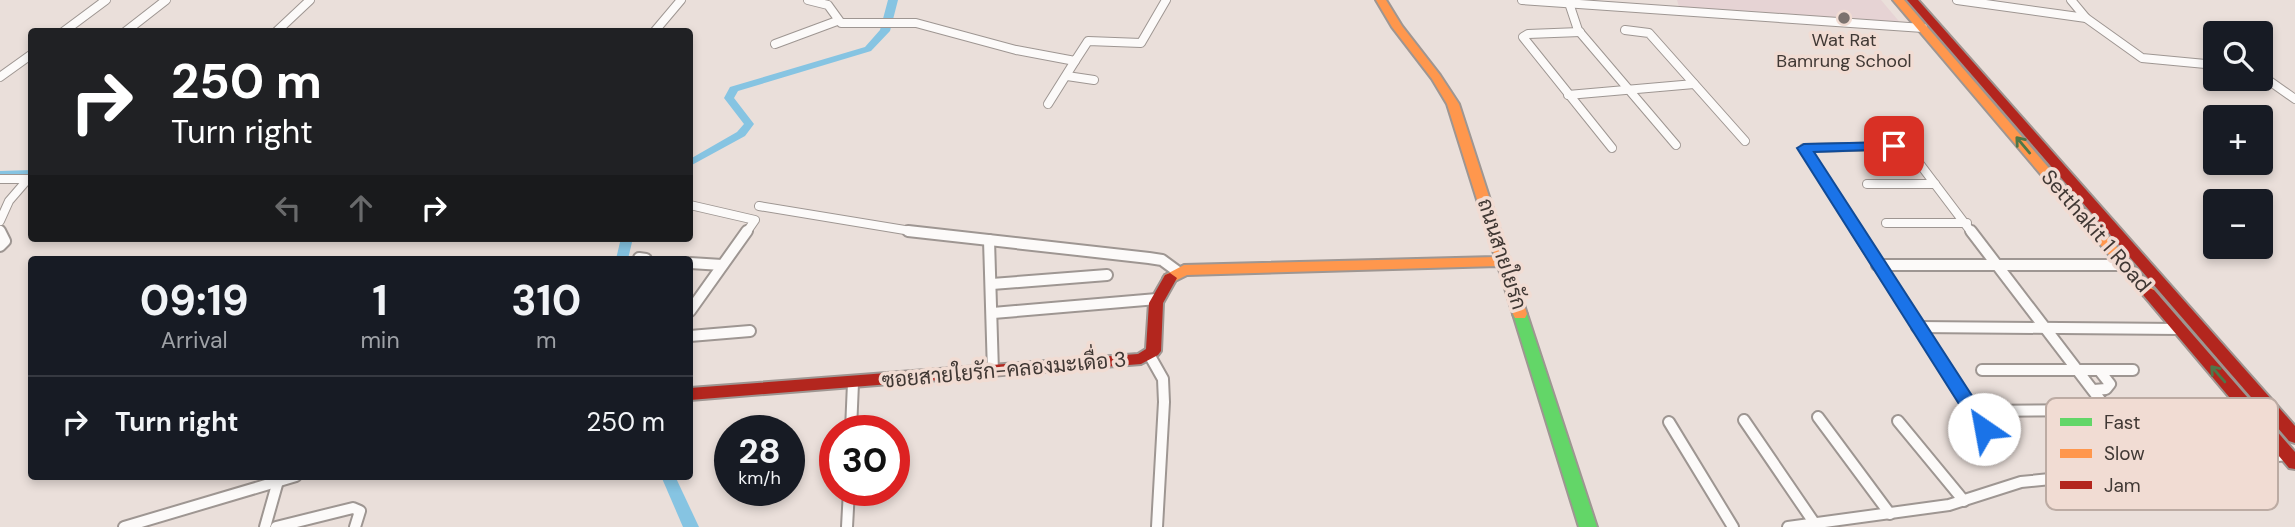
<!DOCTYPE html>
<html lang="en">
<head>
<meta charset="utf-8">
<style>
  :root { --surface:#171b24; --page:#242831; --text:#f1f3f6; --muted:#9ea1a6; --line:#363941 }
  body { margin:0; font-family:"DM Sans",Sarabun,sans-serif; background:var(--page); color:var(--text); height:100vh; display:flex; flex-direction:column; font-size:26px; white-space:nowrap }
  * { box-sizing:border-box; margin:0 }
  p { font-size:23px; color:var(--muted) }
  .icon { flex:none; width:38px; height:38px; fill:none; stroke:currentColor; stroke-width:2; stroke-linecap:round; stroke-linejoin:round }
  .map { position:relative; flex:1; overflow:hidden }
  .drawer { position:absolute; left:28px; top:256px; width:665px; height:224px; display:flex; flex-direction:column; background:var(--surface); border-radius:7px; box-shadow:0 4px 10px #0003 }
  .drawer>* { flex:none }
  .top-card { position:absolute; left:28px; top:28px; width:665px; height:214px; border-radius:7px; box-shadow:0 4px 10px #0003; background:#202124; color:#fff; overflow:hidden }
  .tools { position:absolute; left:2203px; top:21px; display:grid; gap:14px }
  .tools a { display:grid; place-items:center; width:70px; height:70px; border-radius:7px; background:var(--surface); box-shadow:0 4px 10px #0003; font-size:35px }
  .speed { position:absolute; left:714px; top:415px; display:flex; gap:14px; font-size:35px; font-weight:700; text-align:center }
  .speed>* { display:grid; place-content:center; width:91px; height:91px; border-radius:50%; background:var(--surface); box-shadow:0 4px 10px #0003; line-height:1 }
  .speed small { font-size:18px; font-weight:400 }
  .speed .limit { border:10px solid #d22; background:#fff; color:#111 }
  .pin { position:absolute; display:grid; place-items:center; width:60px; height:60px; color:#fff; margin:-30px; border-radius:14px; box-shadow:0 4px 10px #0006 }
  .me { position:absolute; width:77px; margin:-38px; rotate:327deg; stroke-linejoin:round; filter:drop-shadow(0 0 5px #0008) }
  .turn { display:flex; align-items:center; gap:24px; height:147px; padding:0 28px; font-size:32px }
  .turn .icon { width:91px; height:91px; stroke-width:2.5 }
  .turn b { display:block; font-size:49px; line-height:60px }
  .lanes { display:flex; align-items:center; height:66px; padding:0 28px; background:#0003; justify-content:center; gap:35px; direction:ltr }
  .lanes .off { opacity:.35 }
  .eta { display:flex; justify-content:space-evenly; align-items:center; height:119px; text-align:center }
  .eta b { font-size:42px; font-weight:700; line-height:49px }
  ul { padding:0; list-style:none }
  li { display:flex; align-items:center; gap:21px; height:91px; padding:0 28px; border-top:2px solid var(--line) }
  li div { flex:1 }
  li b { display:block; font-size:26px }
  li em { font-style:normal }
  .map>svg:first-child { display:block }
</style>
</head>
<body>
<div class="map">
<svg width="2295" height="527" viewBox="0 0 2295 527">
  <rect width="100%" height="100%" fill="#eadfda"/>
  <polygon fill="#e6d3d4" points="1677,0 1881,0 1903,26 1680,10"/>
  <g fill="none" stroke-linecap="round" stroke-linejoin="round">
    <g fill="#86c4e2" fill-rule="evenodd">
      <polygon points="888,0 898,0 890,31 871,51 738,91 734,98 754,124 745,136 690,166 690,159 737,132 744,124 724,98 730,87 865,47 880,30"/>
      <polygon points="32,170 32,176 0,177 0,171"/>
      <polygon points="621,238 633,238 628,259 616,259"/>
      <polygon points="661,476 675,476 699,527 683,527"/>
    </g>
    <defs>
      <g id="street-far1">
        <polyline points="808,0 828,5 841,23 916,23 1016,50 1075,61 1088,41 1141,43 1166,0"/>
        <polyline points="1522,0 1923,28"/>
        <polyline points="1957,0 2086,18 2142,58 2216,65"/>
        <polyline points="2071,0 2086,18"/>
        <polyline points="1569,3 1578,30 1676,145"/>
        <polyline points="1625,30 1649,33 1745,141"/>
        <polyline points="63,32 106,0"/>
        <polyline points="125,32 166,0"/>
        <polyline points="276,32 310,0"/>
        <polyline points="654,32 681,0"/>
        <polyline points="1580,32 1528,34 1523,37 1612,148"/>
        <polyline points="775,44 837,21"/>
        <polyline points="2261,75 2295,99"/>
        <polyline points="1067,76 1094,80"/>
        <polyline points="0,77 32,54"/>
        <polyline points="1568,95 1694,84"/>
        <polyline points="1048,104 1075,61"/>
        <polyline points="0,179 28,179 9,201 0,221"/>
        <polyline points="1867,184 1935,184"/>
        <polyline points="690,205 755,220 746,233"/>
        <polyline points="759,206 923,233"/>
        <polyline points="1886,223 1967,223"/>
        <polyline points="0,230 1,233"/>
        <polyline points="1858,233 1804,148 1894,146 1910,151 1972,233"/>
      </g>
      <g id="street">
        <polyline points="908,231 1149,258 1162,260 1177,271"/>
        <polyline points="1857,231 1996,448"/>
        <polyline points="1971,231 2120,426"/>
        <polyline points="989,240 993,372"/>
        <polyline points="0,246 5,241 0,231"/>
        <polyline points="639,258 646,259"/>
        <polyline points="690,263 722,265"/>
        <polyline points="1877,265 2125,265"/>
        <polyline points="992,284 1107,275"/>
        <polyline points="690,311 747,231"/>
        <polyline points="993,313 1157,299"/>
        <polyline points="1917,327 2180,329"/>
        <polyline points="690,336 750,331"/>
        <polyline points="1150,356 1163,379 1164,402 1157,527"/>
        <polyline points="1982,370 2099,370 2110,384 2106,389 2094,390"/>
        <polyline points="2099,370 2133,370"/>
        <polyline points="1973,411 2109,410"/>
        <polyline points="1818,417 1890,514"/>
        <polyline points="1744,420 1815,524"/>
        <polyline points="1898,421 1964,501"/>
        <polyline points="1669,422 1733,527"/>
        <polyline points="851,430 853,383"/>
        <polyline points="124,527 296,476"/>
        <polyline points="265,527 278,481"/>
        <polyline points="276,527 353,508 360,511 355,527"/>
        <polyline points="847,527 849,490"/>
        <polyline points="1788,527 1949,505 2021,482 2288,455"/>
      </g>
      <polygon id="fast" points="1520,309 1527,314 1597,527 1579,527 1513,314"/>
      <g id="slow">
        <polygon points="1376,0 1386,0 1402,26 1440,75 1459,104 1527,314 1525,318 1515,318 1513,314 1498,266 1187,275 1175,281 1165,281 1163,278 1165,275 1184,265 1495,257 1447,104 1432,79 1392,27"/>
        <polygon points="1893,0 1904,0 2154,290 2156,293 2154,296 2144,296"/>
      </g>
      <g id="jam">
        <polygon points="1907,0 1918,0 2295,426 2295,443 2289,441"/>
        <polygon points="1170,273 1177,278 1163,303 1161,351 1158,355 1141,364 690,400 690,388 1138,354 1146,349 1149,303 1165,275"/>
        <polygon points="2149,288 2154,290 2295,452 2295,469 2289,468 2144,296 2142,293 2144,290"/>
      </g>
    </defs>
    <use href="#street-far1" stroke="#9e9692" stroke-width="10"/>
    <use href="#street" stroke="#9e9692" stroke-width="14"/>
    <use href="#fast" stroke="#9e9692" stroke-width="4"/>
    <use href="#slow" stroke="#9e9692" stroke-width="4"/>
    <use href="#jam" stroke="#9e9692" stroke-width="4"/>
    <use href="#street-far1" stroke="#fcfaf9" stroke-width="8"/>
    <use href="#street" stroke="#fcfaf9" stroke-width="10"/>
    <use href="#fast" fill="#63d668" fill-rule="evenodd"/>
    <use href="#slow" fill="#ff974d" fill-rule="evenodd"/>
    <use href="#jam" fill="#b3261e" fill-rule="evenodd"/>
  </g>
  <defs><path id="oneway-shaft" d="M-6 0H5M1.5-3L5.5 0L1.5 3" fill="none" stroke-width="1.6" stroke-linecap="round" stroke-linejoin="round" transform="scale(1.75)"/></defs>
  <g stroke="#4e7749">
    <use href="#oneway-shaft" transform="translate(2023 145) rotate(-130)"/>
    <use href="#oneway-shaft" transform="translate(2218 374) rotate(-131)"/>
  </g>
  <polygon fill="#1a73e8" stroke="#114b97" stroke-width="2" points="1894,142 1901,146 1899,149 1814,152 1991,425 1993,429 1991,434 1978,434 1797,148 1804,144"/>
  <circle fill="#7c726e" stroke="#f1dcd3" stroke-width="2.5" cx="1844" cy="18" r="7"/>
  <g text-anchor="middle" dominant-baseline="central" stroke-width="7" stroke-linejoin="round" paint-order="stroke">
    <g font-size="18" fill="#403834" stroke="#f1dcd3">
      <text x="1844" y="40">Wat Rat<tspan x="1844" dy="21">Bamrung School</tspan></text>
    </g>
    <g font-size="21" fill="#403834" stroke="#f1dcd3">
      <text transform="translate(2096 231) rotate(49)">Setthakit 1 Road</text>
      <text transform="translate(1502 254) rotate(72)">ถนนสายใยรัก</text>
      <text transform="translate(1004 370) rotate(-5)">ซอยสายใยรัก-คลองมะเดื่อ 3</text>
    </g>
  </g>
  <rect x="2046" y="398" width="232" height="112" rx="10" fill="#f1dcd3" stroke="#bcaba3" stroke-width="2"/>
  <rect x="2060" y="418" width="32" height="8" fill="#63d668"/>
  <rect x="2060" y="449" width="32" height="9" fill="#ff974d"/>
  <rect x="2060" y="481" width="32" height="8" fill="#b3261e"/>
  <g font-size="19" fill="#403834">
    <text x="2104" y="429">Fast</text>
    <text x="2104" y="460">Slow</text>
    <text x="2104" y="492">Jam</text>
  </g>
</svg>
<div class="tools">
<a><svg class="icon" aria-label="search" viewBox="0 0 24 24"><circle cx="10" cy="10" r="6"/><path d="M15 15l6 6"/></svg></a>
<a>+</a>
<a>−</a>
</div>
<div class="speed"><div>28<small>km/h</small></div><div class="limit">30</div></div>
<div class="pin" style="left:1894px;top:146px;background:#d93025"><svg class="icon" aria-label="arrive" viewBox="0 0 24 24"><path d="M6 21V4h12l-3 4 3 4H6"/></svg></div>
<svg class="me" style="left:1984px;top:429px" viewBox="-20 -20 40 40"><circle r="19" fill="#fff"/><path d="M0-13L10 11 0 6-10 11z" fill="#1a73e8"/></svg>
<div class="top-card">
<div class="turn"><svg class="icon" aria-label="right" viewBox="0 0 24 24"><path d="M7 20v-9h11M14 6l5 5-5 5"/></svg><div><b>250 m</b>Turn right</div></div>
<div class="lanes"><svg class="icon off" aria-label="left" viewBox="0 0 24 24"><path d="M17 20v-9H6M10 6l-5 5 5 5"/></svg><svg class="icon off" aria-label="ahead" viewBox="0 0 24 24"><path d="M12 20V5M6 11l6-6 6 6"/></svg><svg class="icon" aria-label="right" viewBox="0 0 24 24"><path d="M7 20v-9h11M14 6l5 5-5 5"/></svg></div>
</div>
<section class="drawer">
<div class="eta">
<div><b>09:19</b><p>Arrival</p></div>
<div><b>1</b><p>min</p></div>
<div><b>310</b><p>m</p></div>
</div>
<ul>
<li><svg class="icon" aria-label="right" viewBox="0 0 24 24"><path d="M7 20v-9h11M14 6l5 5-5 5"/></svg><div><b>Turn right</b></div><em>250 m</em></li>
</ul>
</section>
</div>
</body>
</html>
